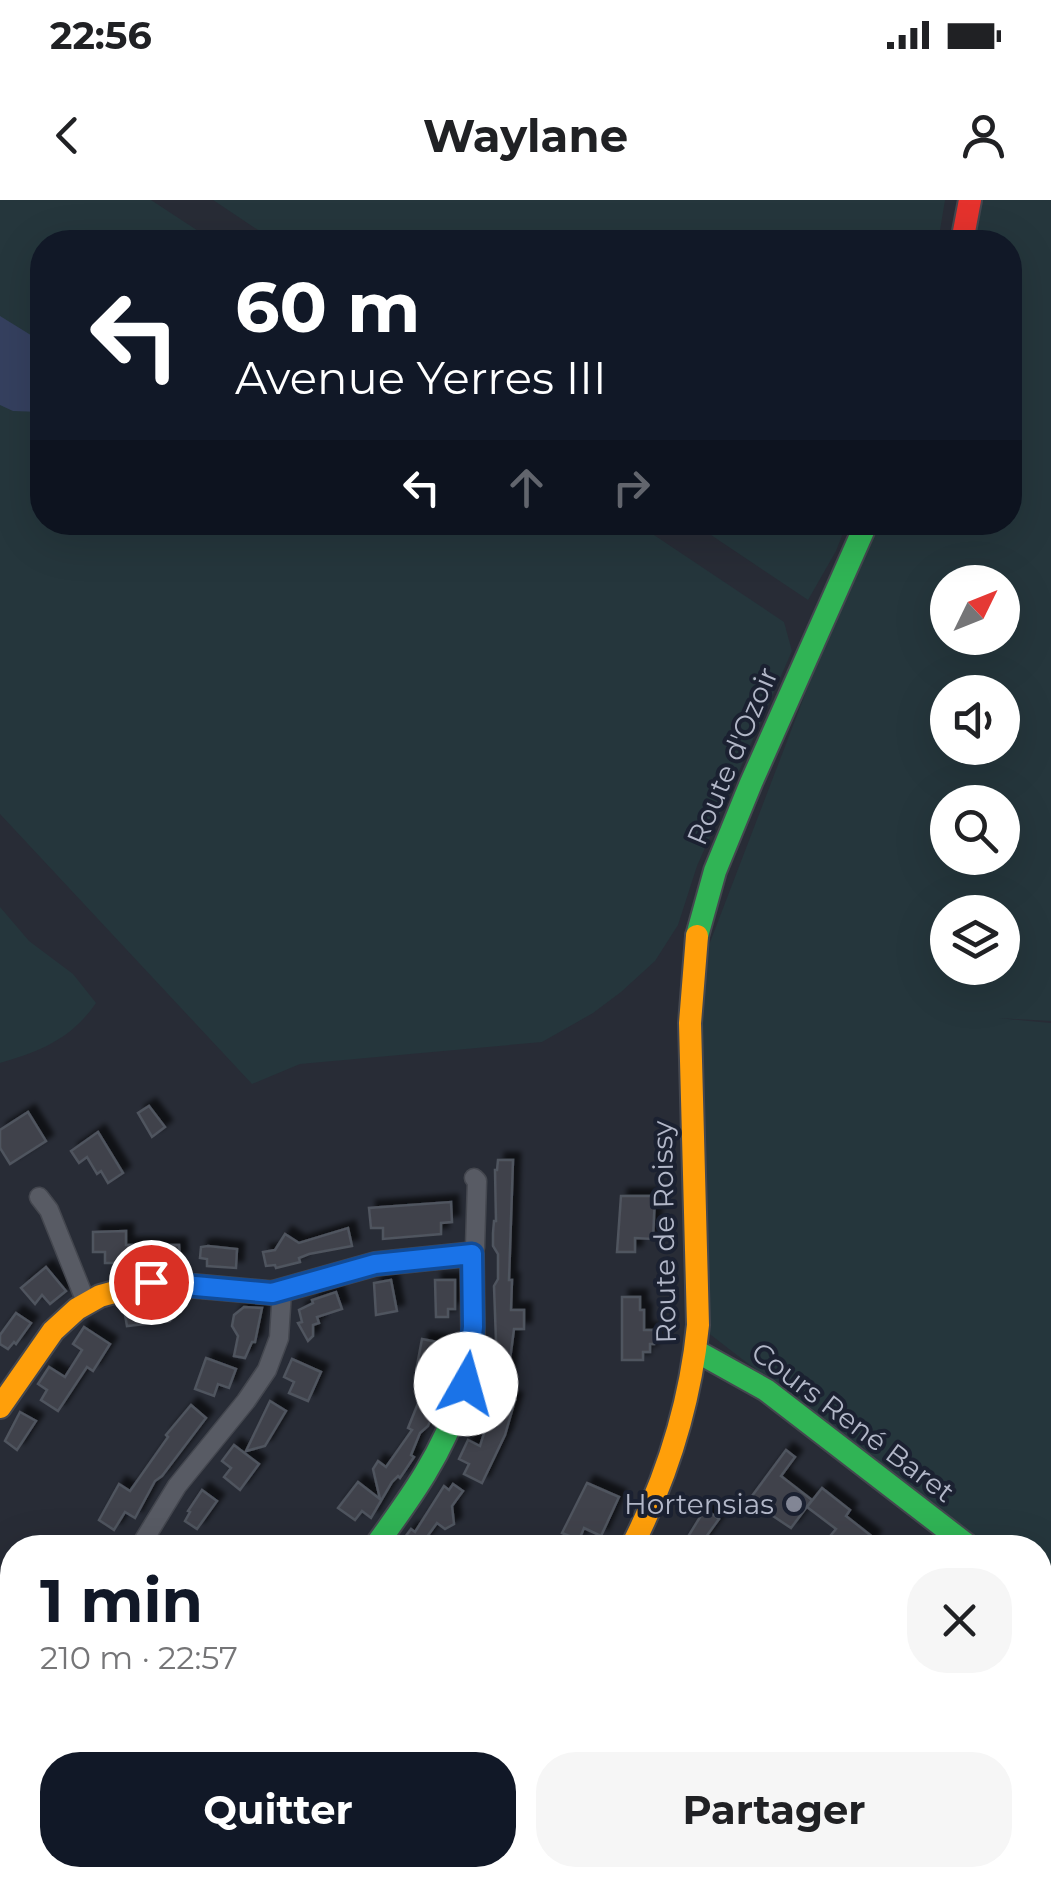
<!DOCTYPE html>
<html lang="fr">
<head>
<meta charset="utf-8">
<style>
  :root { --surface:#fff; --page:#f6f6f6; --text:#202124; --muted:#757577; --accent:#111827 }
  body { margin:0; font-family:Montserrat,sans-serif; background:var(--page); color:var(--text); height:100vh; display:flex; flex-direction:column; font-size:38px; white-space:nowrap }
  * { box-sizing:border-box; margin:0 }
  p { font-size:32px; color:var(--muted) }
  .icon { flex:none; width:55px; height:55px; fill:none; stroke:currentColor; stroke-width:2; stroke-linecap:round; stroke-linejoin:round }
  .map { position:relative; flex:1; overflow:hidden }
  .panel { position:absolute; left:0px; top:1335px; width:1052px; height:352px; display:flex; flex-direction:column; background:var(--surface); border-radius:40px 40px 0 0; box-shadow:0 10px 40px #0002 }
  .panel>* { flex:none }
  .guide { position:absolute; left:30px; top:30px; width:992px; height:305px; border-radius:40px; box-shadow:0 10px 40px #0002; background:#111827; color:#fff; overflow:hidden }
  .needle { width:65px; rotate:47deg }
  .buttons { position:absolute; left:930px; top:365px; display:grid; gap:20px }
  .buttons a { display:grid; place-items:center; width:90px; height:90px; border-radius:50%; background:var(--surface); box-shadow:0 10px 40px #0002; font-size:50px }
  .pin { position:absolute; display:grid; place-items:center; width:85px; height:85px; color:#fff; margin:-42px; border:5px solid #fff; border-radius:50%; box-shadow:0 2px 10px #0007 }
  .me { position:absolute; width:110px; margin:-55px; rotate:7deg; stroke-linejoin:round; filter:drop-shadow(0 0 8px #0008) }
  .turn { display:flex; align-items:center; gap:35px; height:210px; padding:0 40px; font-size:45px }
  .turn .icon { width:130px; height:130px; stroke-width:2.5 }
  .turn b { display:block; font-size:70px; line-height:85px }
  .lanes { display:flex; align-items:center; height:95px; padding:0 40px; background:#0003; justify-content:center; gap:50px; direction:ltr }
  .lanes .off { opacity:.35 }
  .round { display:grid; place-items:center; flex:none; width:105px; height:105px; border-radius:40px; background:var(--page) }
  .summary { display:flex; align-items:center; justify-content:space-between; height:170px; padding:0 40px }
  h1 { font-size:60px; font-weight:700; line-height:75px; color:var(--accent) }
  .cta { display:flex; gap:20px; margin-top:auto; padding:20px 40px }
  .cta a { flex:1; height:115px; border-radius:40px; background:var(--accent); color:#fff; font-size:40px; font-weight:700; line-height:115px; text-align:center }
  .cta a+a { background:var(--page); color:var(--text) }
  .status { display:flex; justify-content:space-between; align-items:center; height:70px; padding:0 50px; background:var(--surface); direction:ltr }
  .status svg { height:28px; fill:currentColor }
  header { display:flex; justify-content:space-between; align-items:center; height:130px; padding:0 40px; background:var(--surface); font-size:45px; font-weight:700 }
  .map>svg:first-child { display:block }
</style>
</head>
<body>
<div class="status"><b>22:56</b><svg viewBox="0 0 49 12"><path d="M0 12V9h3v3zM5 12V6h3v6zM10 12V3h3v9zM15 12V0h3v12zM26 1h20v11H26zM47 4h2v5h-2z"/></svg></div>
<header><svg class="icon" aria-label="back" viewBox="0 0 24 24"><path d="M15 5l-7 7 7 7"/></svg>Waylane<svg class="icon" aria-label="person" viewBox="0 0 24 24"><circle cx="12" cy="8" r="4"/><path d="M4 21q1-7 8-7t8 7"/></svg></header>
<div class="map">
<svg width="1051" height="1687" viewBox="0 0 1051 1687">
  <defs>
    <filter id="shadow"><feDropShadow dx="7" dy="-7" stdDeviation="2.5" flood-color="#0009"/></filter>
  </defs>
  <rect width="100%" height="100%" fill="#282c36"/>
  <g fill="#25363c" fill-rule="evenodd">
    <polygon points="0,0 151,0 215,42 42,42 42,322 636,323 784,422 792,451 697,666 678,725 655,761 621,792 593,813 542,842 300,864 252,884 0,614"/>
    <polygon points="213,0 945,0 938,42 276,42"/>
    <path d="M979 0H1051V821L998 818 1051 823V1398L1040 1390V1348L985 1347 698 1125 691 792 833 421 877 323 1010 322V42H972ZM948 382H1002V438H948ZM948 492H1002V548H948ZM948 602H1002V658H948ZM948 712H1002V768H948Z"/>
    <polygon points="693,323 847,323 836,351 808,400"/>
    <path d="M0 707 29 741 73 774 96 803C71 839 41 851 0 863Z"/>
    <polygon points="1051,1591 1051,1687 961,1687 972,1675 1040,1675 1040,1602"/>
  </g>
  <polygon fill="#35405f" points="0,116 42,142 42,212 13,211 0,205"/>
  <g fill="#40434c" stroke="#50545e" stroke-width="2.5" filter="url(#shadow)">
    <polygon points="149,906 165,927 152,937 138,913"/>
    <polygon points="28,912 46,941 10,964 0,948 0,930"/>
    <polygon points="98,932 123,973 108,983 101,971 97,974 87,957 79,963 71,951"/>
    <polygon points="498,960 513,960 509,1080 512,1080 511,1110 524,1110 524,1129 514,1129 505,1197 515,1200 505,1235 482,1283 464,1274 469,1264 459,1259 468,1240 480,1246 490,1214 479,1211 492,1170 489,1169 492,1140 496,1141 494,1086 498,1079 498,1054 493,1046 493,1033 494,1021 496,1021 495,970 497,970"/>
    <polygon points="621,996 655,996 653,1039 635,1038 635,1052 617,1052"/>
    <polygon points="451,1002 452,1022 441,1023 441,1034 383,1039 383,1028 371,1028 369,1008"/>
    <polygon points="348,1028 352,1046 309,1054 299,1058 300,1062 276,1068 275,1065 266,1066 263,1052 275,1050 285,1034 299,1043"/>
    <polygon points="126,1031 126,1045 179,1045 180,1059 170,1060 170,1063 105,1063 105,1052 93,1052 93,1032"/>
    <polygon points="208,1046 237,1049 236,1068 207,1066 207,1059 200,1058 201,1047"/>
    <polygon points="46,1067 66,1091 50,1104 42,1095 35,1104 21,1088"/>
    <polygon points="391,1080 397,1111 376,1115 374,1083"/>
    <polygon points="435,1080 455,1080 455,1109 448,1109 448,1117 436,1117"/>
    <polygon points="336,1092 342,1109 317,1117 319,1123 313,1125 313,1136 308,1141 298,1123 302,1122 299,1110 313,1103 312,1100"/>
    <polygon points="622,1097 640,1097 640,1110 644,1110 644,1130 654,1130 654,1144 650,1144 650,1152 643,1152 643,1160 622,1160"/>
    <polygon points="162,1104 175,1115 170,1121 127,1126 124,1109"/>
    <polygon points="244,1107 262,1108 255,1142 252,1142 245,1158 234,1156 238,1136 232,1126 234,1115"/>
    <polygon points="16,1113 31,1123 16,1144 14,1142 8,1149 0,1144 0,1135"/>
    <polygon points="84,1127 110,1144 93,1171 87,1167 58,1211 41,1200 47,1190 38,1184 49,1167 65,1177 82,1150 73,1144"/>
    <polygon points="422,1139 453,1145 449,1165 438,1163 436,1175 416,1171"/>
    <polygon points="206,1158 236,1169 229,1188 218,1184 214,1196 195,1189"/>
    <polygon points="292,1159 321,1172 308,1201 289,1193 294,1182 284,1177"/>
    <polygon points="421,1196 438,1203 428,1226 420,1233 411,1255 414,1257 400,1278 398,1276 392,1282 371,1318 362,1311 355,1320 338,1308 358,1282 380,1299 373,1269 378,1261 386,1267 412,1230 408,1228"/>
    <polygon points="270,1201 286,1211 265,1246 246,1251"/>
    <polygon points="191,1205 206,1218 162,1276 155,1281 135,1318 125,1312 114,1330 99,1320 119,1284 130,1291 168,1237 166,1235"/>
    <polygon points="20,1212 36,1221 17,1250 5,1241"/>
    <polygon points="234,1245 259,1264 240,1290 224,1277 231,1268 222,1261"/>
    <polygon points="786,1250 795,1257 781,1276 812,1300 791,1328 749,1300"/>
    <polygon points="587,1283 619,1297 601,1336 584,1328 579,1340 562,1333"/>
    <polygon points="453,1284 463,1291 452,1306 454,1324 445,1329 437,1323 419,1348 397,1348 411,1329 415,1332 444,1286 449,1290"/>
    <polygon points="822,1288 850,1310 846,1316 874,1338 866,1348 848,1348 831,1335 836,1329 807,1307"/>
    <polygon points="202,1290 217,1301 197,1329 185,1321 190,1312 188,1311"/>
    <polygon points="705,1309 719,1319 698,1348 681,1348"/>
    <polygon points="6,1473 12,1478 12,1497 0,1514 0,1481"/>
    <polygon points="0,1656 12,1667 12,1675 29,1675 17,1687 4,1687 0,1684"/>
    <polygon points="596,1675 657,1675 648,1687 634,1687 621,1677 612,1687"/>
  </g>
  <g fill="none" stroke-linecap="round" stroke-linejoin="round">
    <defs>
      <g id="street">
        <polyline points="39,997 49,1010 86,1102"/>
        <polyline points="472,1054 475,1047 477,981 474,978"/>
        <polyline points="139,1348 177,1286 246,1201 267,1170 279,1138 282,1091"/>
        <polyline points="1040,1400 1051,1408"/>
        <polyline points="0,1546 12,1530"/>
        <polyline points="1040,1602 1051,1591"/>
        <polyline points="0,1612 12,1623"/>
        <polyline points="69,1675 82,1687"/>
        <polyline points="689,1675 705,1687"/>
        <polyline points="135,1687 145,1675"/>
        <polyline points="555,1687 566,1675"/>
        <polyline points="785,1687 794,1675"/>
        <polyline points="961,1687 972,1675"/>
      </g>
      <g id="fast">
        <polyline points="697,736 715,671 751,583 867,322"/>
        <polyline points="696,1151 766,1190 971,1348"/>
        <path d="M374 1348C408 1301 443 1254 460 1198"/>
        <polyline points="400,1687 409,1675"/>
      </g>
      <g id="slow">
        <polyline points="0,1207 53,1131 77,1109 100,1096 151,1082 272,1093 375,1064 472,1054 473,1140 460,1198"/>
        <path d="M631 1348C668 1276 690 1205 698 1125L690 823 697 736"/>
      </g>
      <polyline id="jam" points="962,42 970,0"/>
    </defs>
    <use href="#street" stroke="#44474f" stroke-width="21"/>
    <use href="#fast" stroke="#44474f" stroke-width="26"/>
    <use href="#slow" stroke="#44474f" stroke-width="26"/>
    <use href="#jam" stroke="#44474f" stroke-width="26"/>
    <use href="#street" stroke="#585b64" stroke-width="18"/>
    <use href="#fast" stroke="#30b455" stroke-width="22"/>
    <use href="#slow" stroke="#ff9f0a" stroke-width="22"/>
    <use href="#jam" stroke="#e5322d" stroke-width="22"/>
  </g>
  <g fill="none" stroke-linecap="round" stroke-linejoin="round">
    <defs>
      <polyline id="route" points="151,1082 272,1093 375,1064 472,1054 473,1127 466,1184"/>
    </defs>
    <use href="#route" stroke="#114b97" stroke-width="25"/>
    <use href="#route" stroke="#1a73e8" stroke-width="18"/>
  </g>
  <circle fill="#828695" stroke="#1b2131" stroke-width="4" cx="794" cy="1304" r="10"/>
  <g text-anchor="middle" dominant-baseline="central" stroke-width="8" stroke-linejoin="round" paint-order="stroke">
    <g font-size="28" fill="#b2b7c8" stroke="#1b2131">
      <text transform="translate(732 556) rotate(-67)">Route d'Ozoir</text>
      <text transform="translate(664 1032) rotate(-91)">Route de Roissy</text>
      <text transform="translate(853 1222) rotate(37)">Cours René Baret</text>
    </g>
    <g font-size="28" fill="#b2b7c8" stroke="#1b2131" text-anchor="end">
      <text x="774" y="1304">Hortensias</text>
    </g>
  </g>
</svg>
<div class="buttons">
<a><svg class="needle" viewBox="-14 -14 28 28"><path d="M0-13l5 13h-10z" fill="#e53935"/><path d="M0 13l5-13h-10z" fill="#757577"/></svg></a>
<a><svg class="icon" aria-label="sound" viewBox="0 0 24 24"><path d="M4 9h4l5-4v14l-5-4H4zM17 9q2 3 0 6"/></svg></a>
<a><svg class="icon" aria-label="search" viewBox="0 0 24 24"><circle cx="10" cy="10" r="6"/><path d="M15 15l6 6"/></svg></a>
<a><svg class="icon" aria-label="layers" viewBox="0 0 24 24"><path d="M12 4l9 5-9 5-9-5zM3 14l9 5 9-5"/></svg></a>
</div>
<div class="pin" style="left:151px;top:1082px;background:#d93025"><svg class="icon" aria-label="arrive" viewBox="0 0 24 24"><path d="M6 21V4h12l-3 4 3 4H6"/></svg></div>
<svg class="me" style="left:466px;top:1184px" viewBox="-20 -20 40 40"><circle r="19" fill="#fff"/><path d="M0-13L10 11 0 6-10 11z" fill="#1a73e8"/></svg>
<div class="guide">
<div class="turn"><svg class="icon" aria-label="left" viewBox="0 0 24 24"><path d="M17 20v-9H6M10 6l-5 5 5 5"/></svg><div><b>60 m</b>Avenue Yerres III</div></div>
<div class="lanes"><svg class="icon" aria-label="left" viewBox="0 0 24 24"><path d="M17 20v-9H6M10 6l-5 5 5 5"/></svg><svg class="icon off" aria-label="ahead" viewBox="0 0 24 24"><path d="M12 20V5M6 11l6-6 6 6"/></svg><svg class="icon off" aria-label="right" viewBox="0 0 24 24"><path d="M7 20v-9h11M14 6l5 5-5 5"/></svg></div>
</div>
<section class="panel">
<div class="summary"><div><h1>1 min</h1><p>210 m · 22:57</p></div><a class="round"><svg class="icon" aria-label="close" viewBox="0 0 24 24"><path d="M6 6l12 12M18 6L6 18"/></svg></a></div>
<div class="cta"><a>Quitter</a><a>Partager</a></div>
</section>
</div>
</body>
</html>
